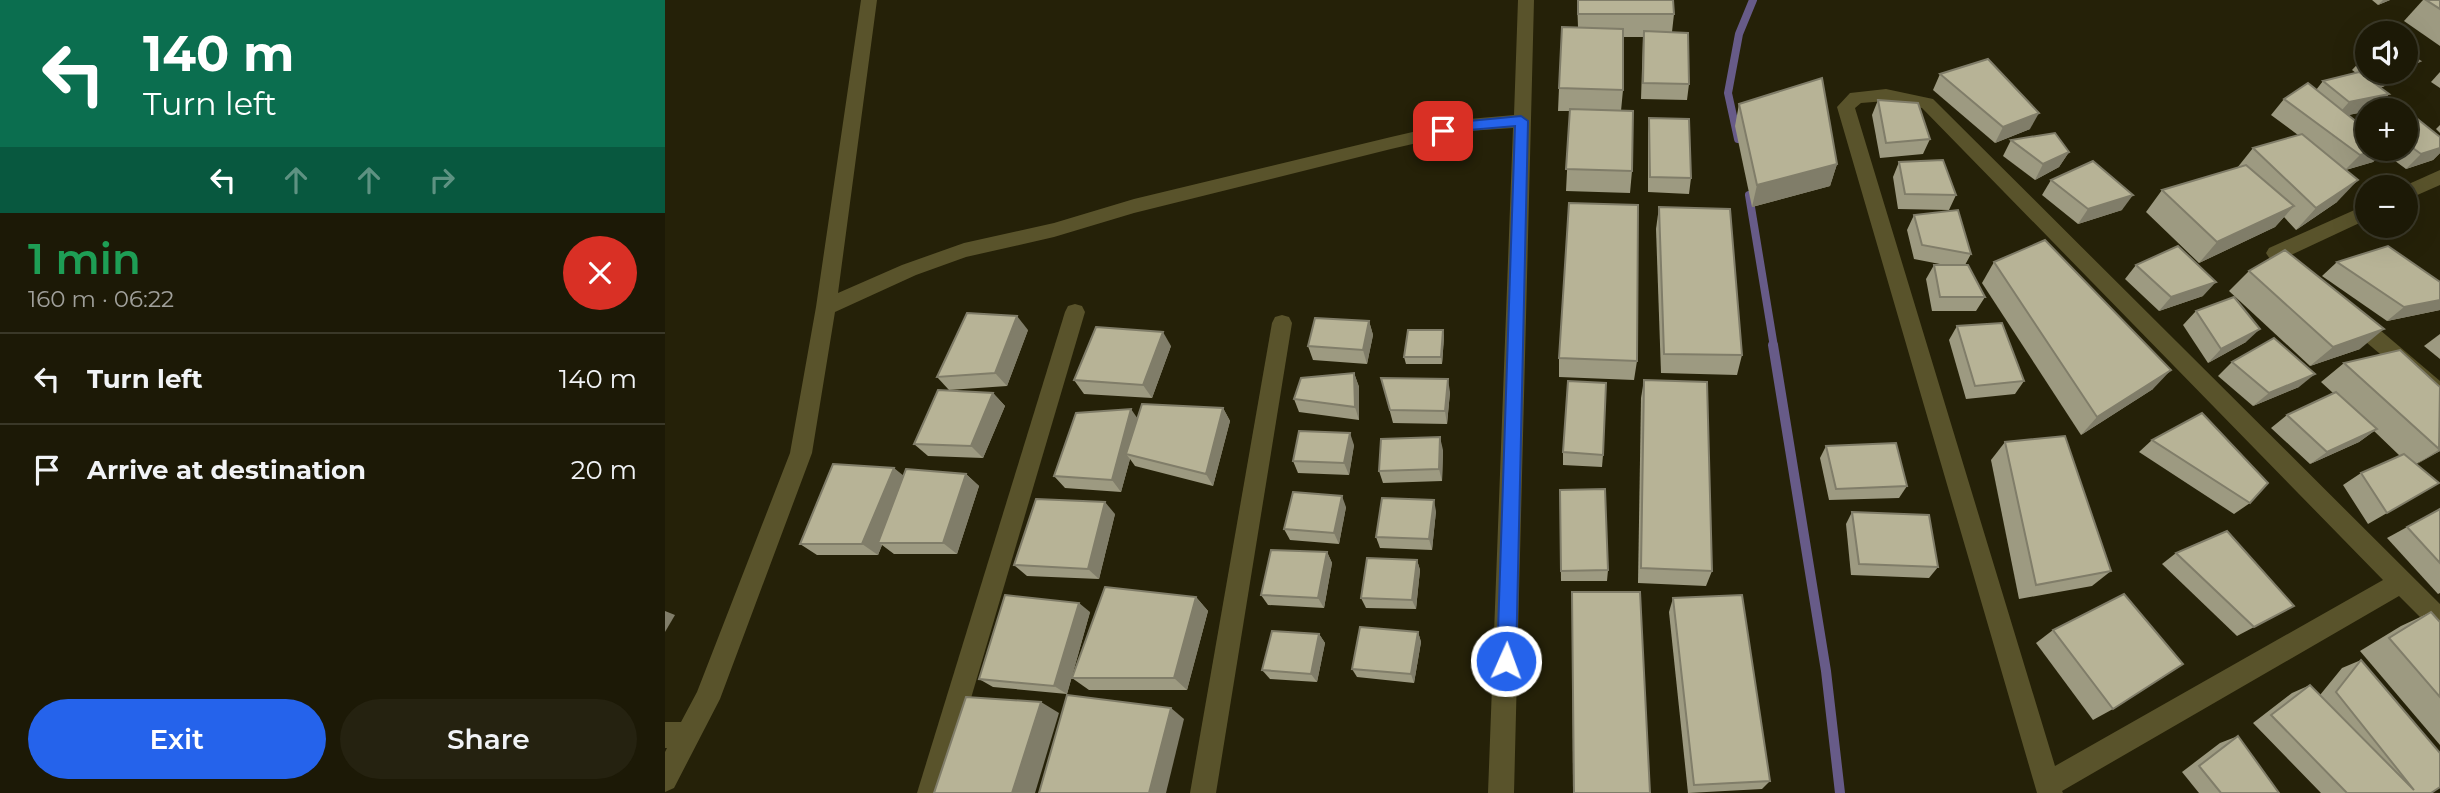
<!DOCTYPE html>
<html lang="en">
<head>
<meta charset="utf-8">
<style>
  :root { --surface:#1c1906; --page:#252210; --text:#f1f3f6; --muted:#a0a09b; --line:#3a3828; --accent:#2563eb }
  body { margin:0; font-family:Montserrat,sans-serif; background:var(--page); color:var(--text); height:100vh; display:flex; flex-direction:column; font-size:26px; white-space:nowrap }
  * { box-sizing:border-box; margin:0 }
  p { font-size:23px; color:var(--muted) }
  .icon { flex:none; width:38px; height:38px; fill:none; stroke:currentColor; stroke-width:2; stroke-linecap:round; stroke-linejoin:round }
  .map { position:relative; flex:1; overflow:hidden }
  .panel { display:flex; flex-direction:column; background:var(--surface); width:665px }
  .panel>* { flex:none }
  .hud { background:#0b6e4f; color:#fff; overflow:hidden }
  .controls { position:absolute; left:1690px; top:21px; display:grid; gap:14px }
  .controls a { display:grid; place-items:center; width:63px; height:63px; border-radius:50%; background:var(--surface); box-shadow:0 7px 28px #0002,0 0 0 2px var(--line); font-size:35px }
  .pin { position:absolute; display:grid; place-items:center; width:60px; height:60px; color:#fff; margin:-30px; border-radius:14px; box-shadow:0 4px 10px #0006 }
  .me { position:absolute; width:77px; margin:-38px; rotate:2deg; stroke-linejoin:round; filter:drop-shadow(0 0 5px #0008) }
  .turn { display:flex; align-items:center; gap:24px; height:147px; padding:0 28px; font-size:32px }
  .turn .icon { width:91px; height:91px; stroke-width:2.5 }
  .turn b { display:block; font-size:49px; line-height:60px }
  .lanes { display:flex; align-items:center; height:66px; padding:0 28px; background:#0003; justify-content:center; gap:35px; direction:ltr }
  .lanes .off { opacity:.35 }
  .round { display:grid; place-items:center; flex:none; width:74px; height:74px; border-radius:37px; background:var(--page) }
  .headline { display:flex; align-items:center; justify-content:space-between; height:119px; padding:0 28px }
  h1 { font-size:42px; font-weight:600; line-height:52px; color:#1e9e55 }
  .action { display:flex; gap:14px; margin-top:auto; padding:14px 28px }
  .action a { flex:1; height:80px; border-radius:42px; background:var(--accent); color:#fff; font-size:28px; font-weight:600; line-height:80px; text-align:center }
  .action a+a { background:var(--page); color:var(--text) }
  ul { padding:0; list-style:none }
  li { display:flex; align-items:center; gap:21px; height:91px; padding:0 28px; border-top:2px solid var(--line) }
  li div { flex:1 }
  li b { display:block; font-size:26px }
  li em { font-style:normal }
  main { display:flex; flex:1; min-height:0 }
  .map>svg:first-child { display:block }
</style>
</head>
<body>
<main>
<section class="panel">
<div class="hud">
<div class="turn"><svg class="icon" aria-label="left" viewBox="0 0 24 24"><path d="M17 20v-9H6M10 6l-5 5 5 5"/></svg><div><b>140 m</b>Turn left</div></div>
<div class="lanes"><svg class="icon" aria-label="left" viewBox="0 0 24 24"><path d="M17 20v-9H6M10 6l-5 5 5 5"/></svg><svg class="icon off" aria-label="ahead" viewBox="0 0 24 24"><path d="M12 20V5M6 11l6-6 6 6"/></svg><svg class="icon off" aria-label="ahead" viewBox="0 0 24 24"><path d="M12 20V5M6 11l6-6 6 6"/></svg><svg class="icon off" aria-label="right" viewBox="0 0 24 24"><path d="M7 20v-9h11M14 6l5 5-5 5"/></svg></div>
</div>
<div class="headline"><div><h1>1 min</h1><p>160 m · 06:22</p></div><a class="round" style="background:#d93025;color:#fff"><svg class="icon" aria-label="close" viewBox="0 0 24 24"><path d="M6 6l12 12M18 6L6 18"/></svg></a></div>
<ul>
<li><svg class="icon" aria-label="left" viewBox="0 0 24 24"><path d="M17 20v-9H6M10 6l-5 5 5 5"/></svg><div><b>Turn left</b></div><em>140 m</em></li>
<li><svg class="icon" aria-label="arrive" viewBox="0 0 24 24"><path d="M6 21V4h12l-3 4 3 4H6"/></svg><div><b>Arrive at destination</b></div><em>20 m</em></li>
</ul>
<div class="action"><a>Exit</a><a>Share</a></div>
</section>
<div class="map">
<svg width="1775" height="793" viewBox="0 0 1775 793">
  <rect width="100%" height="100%" fill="#252108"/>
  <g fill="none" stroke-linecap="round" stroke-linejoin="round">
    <g stroke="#675b88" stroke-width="8">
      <polyline points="1073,139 1063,93 1074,34 1088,0"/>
      <polyline points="1084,195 1109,347"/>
    </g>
    <polyline stroke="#675b88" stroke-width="10" points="1108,345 1161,671 1175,793"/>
    <g fill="#59532b" fill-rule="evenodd">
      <polygon points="196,0 212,0 173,293 237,265 299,243 389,223 469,199 726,137 804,119 849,115 853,0 869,0 849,793 823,793 848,128 804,131 726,149 469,213 389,237 301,257 251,275 170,312 147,453 55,699 9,788 0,792 0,752 2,748 0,748 0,722 16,722 32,692 125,453 151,307"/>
      <path d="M1221 89 1268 99 1775 604V633L1767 629 1734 596 1397 791 1398 793H1372L1172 107 1185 93ZM1221 101 1257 108 1718 580 1390 766 1190 108 1196 103Z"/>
      <polygon points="1775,170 1775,185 1741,200 1741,187 1737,187"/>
      <path d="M1703 204V219L1626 255 1644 273 1641 278C1626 283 1608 265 1601 253L1604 248Z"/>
      <polygon points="410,304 417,306 420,312 278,793 252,793 400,312 403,306"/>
      <polygon points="1688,311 1695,313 1775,381 1775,402 1768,399 1681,325 1678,319 1681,313"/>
      <polygon points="617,315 624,317 627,323 551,793 525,793 607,323 610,317"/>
    </g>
  </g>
  <g fill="#9d9a81">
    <polygon points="912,0 1008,0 1009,14 1007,32 1024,84 1022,100 976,99 978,37 958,37 958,90 956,111 967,171 965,193 901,191 905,111 893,111 894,88 913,27"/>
    <polygon points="1707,0 1725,0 1713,5"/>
    <polygon points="1758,0 1775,0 1775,46 1739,21"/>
    <polygon points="1703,53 1703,72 1741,72 1741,77 1715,88 1724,94 1709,110 1703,110 1703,111 1683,115 1697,127 1703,121 1703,149 1741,149 1741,110 1775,137 1775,153 1768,160 1741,169 1718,152 1708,162 1681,170 1672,202 1631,230 1619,217 1610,227 1534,263 1481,212 1497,190 1572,168 1588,148 1633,135 1606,115 1619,99 1651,90 1658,81 1691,73 1687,70"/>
    <polygon points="1775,72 1775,88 1766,82"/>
    <polygon points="1275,74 1365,129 1330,143 1268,90"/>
    <polygon points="1213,100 1265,139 1258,154 1215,158 1207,115"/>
    <polygon points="1074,104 1172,164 1165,186 1087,207 1070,126"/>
    <polygon points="984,118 1026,178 1024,194 983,192 983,133"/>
    <polygon points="1775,125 1775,133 1771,129"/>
    <polygon points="1346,140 1404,152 1394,167 1370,180 1338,156"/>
    <polygon points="1234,162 1291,195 1284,210 1233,209 1228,177"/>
    <polygon points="1386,180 1457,210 1413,224 1377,195"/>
    <polygon points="994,207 1077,355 1072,375 996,373 991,229"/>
    <polygon points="1249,215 1306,254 1300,265 1320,297 1311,311 1267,311 1261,279 1269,265 1280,265 1249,259 1242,230"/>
    <polygon points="1329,262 1488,389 1416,435 1317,283"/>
    <polygon points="1672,262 1775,282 1775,310 1722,321 1657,276"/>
    <polygon points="1471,265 1538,296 1494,311 1460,279"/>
    <polygon points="1584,271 1695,349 1645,366 1564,291"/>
    <polygon points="1531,311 1581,342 1543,363 1518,325"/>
    <polygon points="704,321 708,335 702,364 648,360 643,346"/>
    <polygon points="1292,326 1359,381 1350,394 1301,399 1284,340"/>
    <polygon points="363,330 342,386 284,390 272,377"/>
    <polygon points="778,330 779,337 777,364 741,364 739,357"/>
    <polygon points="1775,334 1775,359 1759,346"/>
    <polygon points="506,346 487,398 419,394 409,380"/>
    <polygon points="894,358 972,361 969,380 894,377"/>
    <polygon points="1567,362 1634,387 1588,406 1553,376"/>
    <polygon points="1679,363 1775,387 1775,451 1751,464 1774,483 1703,524 1678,485 1696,473 1735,456 1709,431 1694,442 1645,464 1606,428 1622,415 1668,393 1656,382"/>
    <polygon points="689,373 694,387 694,420 634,412 629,399"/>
    <polygon points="716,378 785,392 782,424 728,423"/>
    <polygon points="979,380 1047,571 1041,586 973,583 976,398"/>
    <polygon points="328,393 340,406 318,458 263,456 249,444"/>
    <polygon points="558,408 565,421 548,486 470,466 465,459 456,492 400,488 389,476 473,419"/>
    <polygon points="1487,440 1585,503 1569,514 1474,452"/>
    <polygon points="1340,442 1446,571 1427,586 1354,599 1326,460"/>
    <polygon points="689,445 684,475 633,473 628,461"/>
    <polygon points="1161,446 1242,486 1234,498 1164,500 1155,458"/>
    <polygon points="778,450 777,481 718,483 714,471"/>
    <polygon points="898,452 938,455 937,467 898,465"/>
    <polygon points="301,474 314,486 292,554 229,554 217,545 213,555 152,555 135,544 238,475"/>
    <polygon points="895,490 943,570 942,581 896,581"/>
    <polygon points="681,507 674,544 625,540 619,529"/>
    <polygon points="1775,509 1775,593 1773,594 1722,538"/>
    <polygon points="771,511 767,550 715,548 711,537"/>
    <polygon points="1187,512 1273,567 1264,578 1186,575 1181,524"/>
    <polygon points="450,514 434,579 362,576 349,565"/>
    <polygon points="662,552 667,563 659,608 603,605 596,595"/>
    <polygon points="1511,553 1629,606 1572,636 1497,564"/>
    <polygon points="752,560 755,570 751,609 701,608 696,598"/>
    <polygon points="907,592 985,793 908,793"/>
    <polygon points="531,597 543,611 522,690 424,690 407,678"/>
    <polygon points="1008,598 1105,781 1097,789 1023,793 1004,612"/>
    <polygon points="425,612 402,694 328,687 314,679"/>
    <polygon points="1766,612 1775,622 1775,745 1695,651 1736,626"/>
    <polygon points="1388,630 1448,709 1428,720 1371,643"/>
    <polygon points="753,632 756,642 749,683 692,677 687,669"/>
    <polygon points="654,634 660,643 652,682 605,679 597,670"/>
    <polygon points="1696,660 1766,793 1656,793 1588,723 1627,693 1645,685 1655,695 1677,668"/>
    <polygon points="1573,736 1614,793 1534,793 1517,772 1555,743"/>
  </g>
  <g fill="#807d69">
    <polygon points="1718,0 1725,0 1713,5"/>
    <polygon points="1755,61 1741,77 1712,89 1726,73 1730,72 1741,72 1741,67"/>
    <polygon points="1724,94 1709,110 1703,110 1703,111 1670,118 1684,102"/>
    <polygon points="1374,113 1365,129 1330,143 1338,127"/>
    <polygon points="1775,148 1775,153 1768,160 1741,169 1756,154"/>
    <polygon points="1716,149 1721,149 1708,162 1680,170 1695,155"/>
    <polygon points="1404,152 1394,167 1370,180 1378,164"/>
    <polygon points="1172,164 1165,186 1087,207 1092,185"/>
    <polygon points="1693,180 1672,202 1631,230 1651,208"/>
    <polygon points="1468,195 1457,210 1413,224 1423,209"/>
    <polygon points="1629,206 1610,227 1534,263 1552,242"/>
    <polygon points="1551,282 1538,296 1494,311 1506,297"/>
    <polygon points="1775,300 1775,310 1722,321 1739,307"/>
    <polygon points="352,316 363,330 342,386 330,373"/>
    <polygon points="704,321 708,335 702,364 698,350"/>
    <polygon points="1595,329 1581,342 1543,363 1556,349"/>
    <polygon points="1719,329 1695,349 1645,366 1668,347"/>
    <polygon points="778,330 779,337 777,364 776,357"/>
    <polygon points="498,332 506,346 487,398 478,385"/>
    <polygon points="1506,370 1488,389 1416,435 1432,417"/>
    <polygon points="689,373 694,387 694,420 690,407"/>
    <polygon points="1650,374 1634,387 1588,406 1604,393"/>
    <polygon points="783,379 785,392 782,424 780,411"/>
    <polygon points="328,393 340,406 318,458 306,446"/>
    <polygon points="558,408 565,421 548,486 541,474"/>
    <polygon points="466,409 475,422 461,454 465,459 456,492 447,480"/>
    <polygon points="1712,429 1694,442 1645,464 1662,452"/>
    <polygon points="685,433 689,445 684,475 679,463"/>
    <polygon points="775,437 778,450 777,481 774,469"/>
    <polygon points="1775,449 1775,451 1747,467"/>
    <polygon points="229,468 244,480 213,543 217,545 213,555 197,544"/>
    <polygon points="301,474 314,486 292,554 278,543"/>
    <polygon points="677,496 681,507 674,544 669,533"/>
    <polygon points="769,500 771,511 767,550 764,539"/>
    <polygon points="440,502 450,514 434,579 423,569"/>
    <polygon points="662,552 667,563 659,608 653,598"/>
    <polygon points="752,560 755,570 751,609 747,600"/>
    <polygon points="531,597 543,611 522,690 509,678"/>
    <polygon points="414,603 425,612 402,694 389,686"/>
    <polygon points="0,611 10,615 0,632"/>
    <polygon points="753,632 756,642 749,683 746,674"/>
    <polygon points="654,634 660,643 652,682 646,674"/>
    <polygon points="376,702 394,713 370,793 347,793"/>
    <polygon points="506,708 519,719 501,793 484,793"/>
  </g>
  <g fill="#b7b396" stroke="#807d69" stroke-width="2">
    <polygon points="913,0 1008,0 1009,14 913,14"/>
    <polygon points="1761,0 1775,0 1775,9"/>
    <polygon points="897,27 958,29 958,90 894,88"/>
    <polygon points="979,31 1023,33 1024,84 978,83"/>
    <polygon points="1741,53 1755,61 1741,67"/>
    <polygon points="1323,59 1374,113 1338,127 1275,74"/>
    <polygon points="1694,72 1724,94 1684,102 1658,81"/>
    <polygon points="1157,78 1172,164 1092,185 1074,104"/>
    <polygon points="1643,83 1703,131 1703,149 1716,149 1695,155 1619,99"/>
    <polygon points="1213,100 1253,103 1265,139 1221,143"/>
    <polygon points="1735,105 1775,137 1775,148 1756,154 1741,143 1741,110 1722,110"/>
    <polygon points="905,109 968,111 967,171 901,169"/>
    <polygon points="984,118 1024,119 1026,178 985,177"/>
    <polygon points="1390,133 1404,152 1378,164 1346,140"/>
    <polygon points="1637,134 1693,180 1651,208 1588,148"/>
    <polygon points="1278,160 1291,195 1240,194 1234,162"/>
    <polygon points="1428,161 1468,195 1423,209 1386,180"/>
    <polygon points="1581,165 1629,206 1552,242 1497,190"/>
    <polygon points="904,203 973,205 972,361 894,358"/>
    <polygon points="994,207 1065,209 1077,355 999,354"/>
    <polygon points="1293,210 1306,254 1257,245 1249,215"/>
    <polygon points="1380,240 1506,370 1432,417 1329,262"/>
    <polygon points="1513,246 1551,282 1506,297 1471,265"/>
    <polygon points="1723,246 1775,282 1775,300 1739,307 1672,262"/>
    <polygon points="1620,250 1719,329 1668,347 1584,271"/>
    <polygon points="1269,265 1303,265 1320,297 1275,297"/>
    <polygon points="1569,297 1595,329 1556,349 1531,311"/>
    <polygon points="302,313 352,316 330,373 272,377"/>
    <polygon points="650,318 704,321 698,350 643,346"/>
    <polygon points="1337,323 1359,381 1310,386 1292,326"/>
    <polygon points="431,327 498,332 478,385 409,380"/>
    <polygon points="743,330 778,330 776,357 739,357"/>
    <polygon points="1609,338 1650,374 1604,393 1567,362"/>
    <polygon points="1735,350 1775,387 1774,449 1679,363"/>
    <polygon points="689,373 690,407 629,399 636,378"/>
    <polygon points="716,378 783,379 780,411 725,410"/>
    <polygon points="979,380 1042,382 1047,571 976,568"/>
    <polygon points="903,381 941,383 938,455 898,452"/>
    <polygon points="273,390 328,393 306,446 249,444"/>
    <polygon points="1671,392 1712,429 1662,452 1622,415"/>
    <polygon points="477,404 558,408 541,474 461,454"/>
    <polygon points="466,409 447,480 389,476 411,413"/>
    <polygon points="1537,413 1603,483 1585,503 1487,440"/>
    <polygon points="634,431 685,433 679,463 628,461"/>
    <polygon points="1400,436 1446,571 1371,585 1340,442"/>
    <polygon points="775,437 774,469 714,471 716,439"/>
    <polygon points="1231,443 1242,486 1171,489 1161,446"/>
    <polygon points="1739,454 1774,483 1722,513 1696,473"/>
    <polygon points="168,464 229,468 197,544 135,544"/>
    <polygon points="241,469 301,474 278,543 213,543"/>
    <polygon points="940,489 943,570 896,571 895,490"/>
    <polygon points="628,492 677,496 669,533 619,529"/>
    <polygon points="717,498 769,500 764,539 711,537"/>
    <polygon points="371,499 440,502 423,569 349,565"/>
    <polygon points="1775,509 1775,563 1742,527"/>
    <polygon points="1187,512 1264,515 1273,567 1194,564"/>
    <polygon points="1562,531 1629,606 1589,627 1511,553"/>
    <polygon points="606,550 662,552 653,598 596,595"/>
    <polygon points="702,558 752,560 747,600 696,598"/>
    <polygon points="440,587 531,597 509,678 407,678"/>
    <polygon points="907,592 975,592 985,793 909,793"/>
    <polygon points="1459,594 1518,664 1448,709 1388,630"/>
    <polygon points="340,595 414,603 389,686 314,679"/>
    <polygon points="1077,595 1105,781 1029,785 1008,598"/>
    <polygon points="1766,612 1775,622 1775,697 1724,638"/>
    <polygon points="695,627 753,632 746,674 687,669"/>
    <polygon points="607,631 654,634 646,674 597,670"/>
    <polygon points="1696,660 1775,753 1775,787 1766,793 1682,793 1606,715 1645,685 1749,790 1671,692"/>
    <polygon points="402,695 506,708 484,793 374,793"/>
    <polygon points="301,697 376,702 347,793 269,793"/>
    <polygon points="1573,736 1614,793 1556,793 1534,766"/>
  </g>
  <polygon fill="#2563eb" stroke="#184099" stroke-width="2" points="856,116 863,121 851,661 848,667 841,670 835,667 832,661 850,126 804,130 778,136 771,131 773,128 804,121"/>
</svg>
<div class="controls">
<a><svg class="icon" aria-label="sound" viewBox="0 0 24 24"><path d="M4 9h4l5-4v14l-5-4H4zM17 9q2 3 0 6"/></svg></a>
<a>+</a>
<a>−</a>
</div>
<div class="pin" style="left:778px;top:131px;background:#d93025"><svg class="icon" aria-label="arrive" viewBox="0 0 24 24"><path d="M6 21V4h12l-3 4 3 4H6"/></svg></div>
<svg class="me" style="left:841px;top:661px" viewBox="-20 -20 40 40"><circle r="17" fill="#2563eb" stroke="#fff" stroke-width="3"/><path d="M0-11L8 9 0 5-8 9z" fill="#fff"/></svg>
</div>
</main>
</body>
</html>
